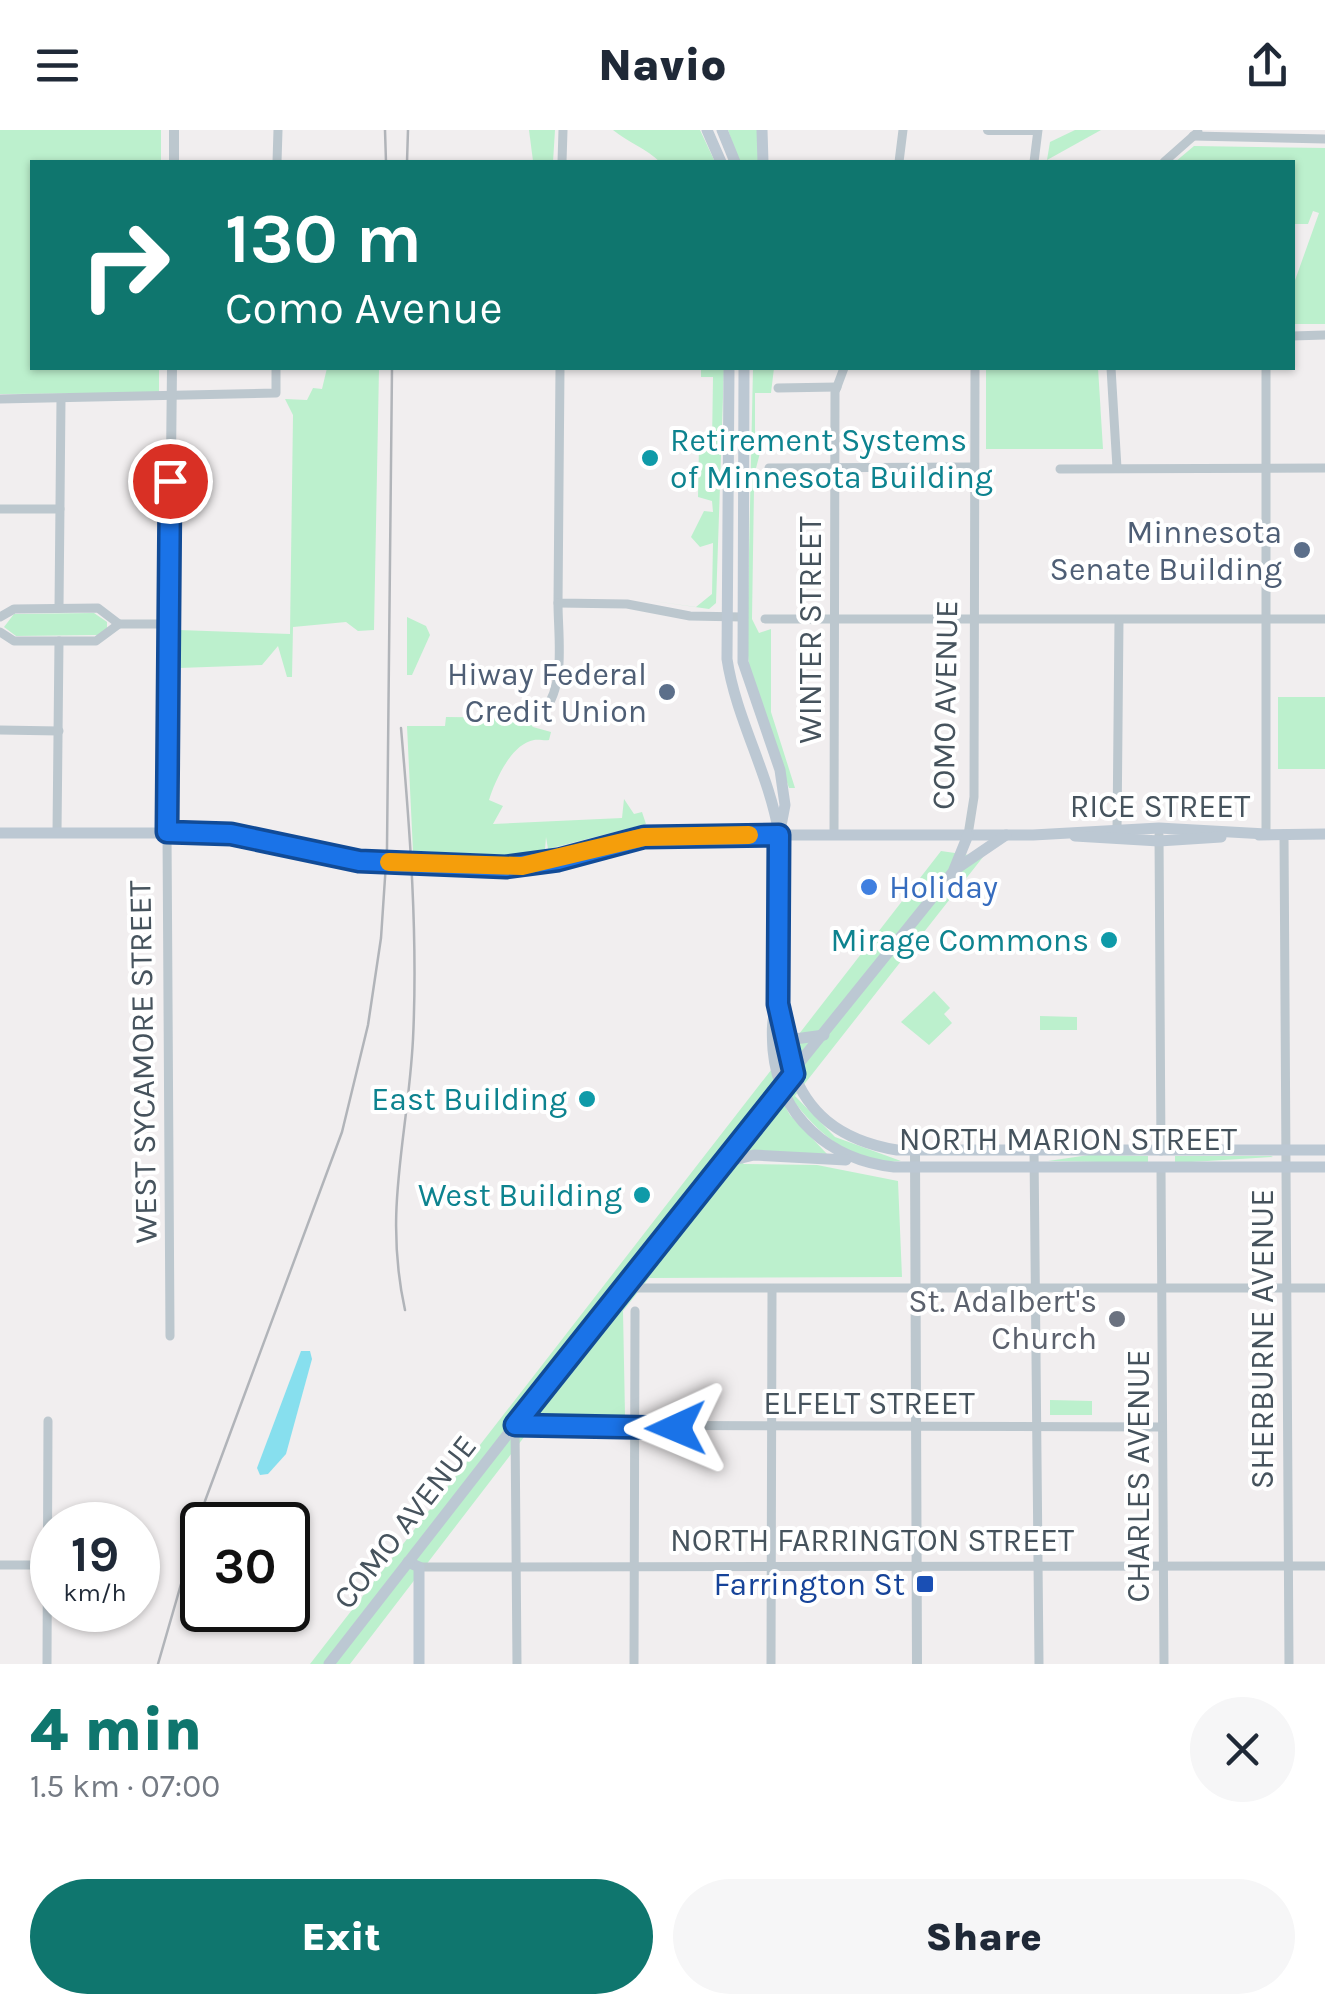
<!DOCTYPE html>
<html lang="en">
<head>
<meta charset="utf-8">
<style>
  :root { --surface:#fff; --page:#f6f6f7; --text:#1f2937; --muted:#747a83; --accent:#0f766e }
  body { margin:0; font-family:Karla,sans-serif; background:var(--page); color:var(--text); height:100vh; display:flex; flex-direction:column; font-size:38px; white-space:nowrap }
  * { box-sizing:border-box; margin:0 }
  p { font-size:32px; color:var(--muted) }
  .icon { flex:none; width:55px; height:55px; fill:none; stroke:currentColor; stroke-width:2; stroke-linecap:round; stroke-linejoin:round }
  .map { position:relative; height:1534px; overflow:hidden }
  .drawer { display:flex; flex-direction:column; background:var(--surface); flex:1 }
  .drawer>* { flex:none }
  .banner { position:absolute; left:30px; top:30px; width:1265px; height:210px; border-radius:0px; box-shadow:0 2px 8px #0004; background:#0f766e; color:#fff; overflow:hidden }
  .speed { position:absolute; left:30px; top:1372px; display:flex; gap:20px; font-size:50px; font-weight:700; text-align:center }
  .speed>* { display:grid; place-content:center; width:130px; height:130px; border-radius:50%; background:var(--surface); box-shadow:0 2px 8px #0004; line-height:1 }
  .speed small { font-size:25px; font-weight:400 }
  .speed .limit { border:5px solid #111; border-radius:15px; background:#fff; color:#111 }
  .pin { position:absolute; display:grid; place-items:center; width:85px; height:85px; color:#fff; margin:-42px; border:5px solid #fff; border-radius:50%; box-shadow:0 2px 10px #0007 }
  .me { position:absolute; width:110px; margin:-55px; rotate:269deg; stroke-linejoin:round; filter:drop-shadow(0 0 8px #0008) }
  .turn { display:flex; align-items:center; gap:35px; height:210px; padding:0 30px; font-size:45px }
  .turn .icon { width:130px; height:130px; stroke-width:2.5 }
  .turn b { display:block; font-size:70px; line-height:85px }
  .round { display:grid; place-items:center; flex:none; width:105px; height:105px; border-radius:52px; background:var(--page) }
  .head { display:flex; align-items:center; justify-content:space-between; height:170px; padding:0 30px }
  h1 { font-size:60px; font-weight:800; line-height:75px; color:var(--accent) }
  .primary-button { display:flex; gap:20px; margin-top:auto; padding:20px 30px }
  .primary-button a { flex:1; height:115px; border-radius:60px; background:var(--accent); color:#fff; font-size:40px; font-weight:800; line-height:115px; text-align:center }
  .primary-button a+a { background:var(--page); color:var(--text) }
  header { display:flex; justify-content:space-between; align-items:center; height:130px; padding:0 30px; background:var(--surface); font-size:45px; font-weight:800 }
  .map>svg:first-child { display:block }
</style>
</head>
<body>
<header><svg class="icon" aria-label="menu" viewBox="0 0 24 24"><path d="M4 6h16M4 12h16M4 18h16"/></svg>Navio<svg class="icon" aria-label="share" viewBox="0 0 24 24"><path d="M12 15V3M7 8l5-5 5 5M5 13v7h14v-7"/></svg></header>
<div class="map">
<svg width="1325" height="1534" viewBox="0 0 1325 1534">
  <rect width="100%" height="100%" fill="#f1eeef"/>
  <g fill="#bcf0cd">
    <polygon points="0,0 161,0 161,32 32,32 32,238 159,238 159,263 0,264"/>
    <polygon points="529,0 555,0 553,32 533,31"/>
    <path d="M613 0H700L715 32H660C646 18 629 13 613 0Z"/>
    <polygon points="728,0 758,0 758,32 739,32"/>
    <polygon points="1075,0 1101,0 1047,30 1050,12"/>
    <polygon points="1194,16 1325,18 1325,194 1293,194 1293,156 1319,83 1313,81 1308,94 1293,94 1292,32 1175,32"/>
    <polygon points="327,238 379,238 374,500 358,501 346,492 293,497 292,547 287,547 278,516 262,535 179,538 179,500 290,504 293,285 285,269 307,270 313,258 322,259"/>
    <polygon points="701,238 724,238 716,473 709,479 646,470 696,477 712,464 713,413 700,417 691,407 704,381 713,382 712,371 698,367 699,315 704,310 712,313 713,247 701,247"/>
    <polygon points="753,238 774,238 771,263 755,263 755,319 761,319 755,342 761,353 754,358 752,489 759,503 771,499 771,582 795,658 789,658 750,545 747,516"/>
    <polygon points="986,238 1098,238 1103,319 986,319"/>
    <polygon points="94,483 107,492 107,498 98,505 16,506 4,497 14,484"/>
    <polygon points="407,487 426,496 430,505 412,545 407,545"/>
    <rect x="1278" y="567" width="47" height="72"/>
    <path d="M446 587 525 588 533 597 551 602 549 610C544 611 540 609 534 610 511 614 495 651 489 670L503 676 493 694 622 688 624 669 634 684 642 682 646 694 548 719 546 707 545 720 505 725 413 721 407 596H445Z"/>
    <path d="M941 721 983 727 795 966 835 1007 901 1031C856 1037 818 1004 793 970L786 978 790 985 827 1024 753 1021 743 1034 817 1035 898 1051 902 1147 649 1148 623 1181 625 1285H541L350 1534H310Z"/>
    <polygon points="934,861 950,878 944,884 952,893 929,915 901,892"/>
    <polygon points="1040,886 1077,887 1077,900 1040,900"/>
    <polygon points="1089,1025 1148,1026 1148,1033 1048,1031"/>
    <polygon points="1175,1026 1271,1026 1273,1027 1175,1033"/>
    <polygon points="1050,1270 1092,1271 1092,1285 1050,1285"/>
  </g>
  <polygon fill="#87dfee" points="301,1221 310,1221 312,1229 286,1324 268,1344 260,1345 257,1338"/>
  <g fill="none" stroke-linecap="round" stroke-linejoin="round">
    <g stroke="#bcc7ce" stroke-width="9">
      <polyline points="1193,6 1325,9"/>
      <polyline points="277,32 278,0"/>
      <polyline points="562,32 563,0"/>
      <polyline points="899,32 903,0"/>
      <polyline points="1034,32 1038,0"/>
      <polyline points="1164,32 1198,2"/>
      <polyline points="1292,206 1325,205"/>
      <polyline points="560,238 558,473 627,474 690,486 742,487"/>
      <polyline points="1111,238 1117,338"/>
      <polyline points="1266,238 1266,704"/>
      <polyline points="778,258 837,257"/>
      <polyline points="0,269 276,263 276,238"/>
      <polyline points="769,338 974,337"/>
      <polyline points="1060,339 1325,338"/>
      <polyline points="0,379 60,379"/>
      <polyline points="59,478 61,269"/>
      <polyline points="0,487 14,479 98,478 119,494"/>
      <polyline points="765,489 1325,489"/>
      <polyline points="0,502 14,511 96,511 119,494 169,494"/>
      <path d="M544 581C566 554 558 507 558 473"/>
      <polyline points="0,600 59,601"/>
      <polyline points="57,702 59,511"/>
      <polyline points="167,702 170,1206"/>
      <polyline points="1117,702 1119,490"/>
      <polyline points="1284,704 1289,1534"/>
      <polyline points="834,705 835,262 844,238"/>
      <polyline points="968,705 974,667 975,238"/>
      <polyline points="1159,705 1161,1021"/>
      <polyline points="1034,1020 1039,1534"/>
      <polyline points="1161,1038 1164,1534"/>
      <polyline points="622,1158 1325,1158"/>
      <polyline points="0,1435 47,1435"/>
      <polyline points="419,1437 1325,1436"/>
      <polyline points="47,1534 48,1291"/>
      <polyline points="517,1534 515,1295 1162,1297"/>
      <polyline points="634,1534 635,1181"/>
      <polyline points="771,1534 772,1159"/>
    </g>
    <g stroke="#bcc7ce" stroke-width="10">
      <polyline points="988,0 1036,0"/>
      <polyline points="174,32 174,0"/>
      <polyline points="167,702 172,238"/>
      <polyline points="915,1021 917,1534"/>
    </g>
    <g stroke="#bcc8d3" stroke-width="11">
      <polyline points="707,0 721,32"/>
      <polyline points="722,0 735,32"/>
      <polyline points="762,0 763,32"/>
      <path d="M729 238 727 529C736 589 769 643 779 704 796 816 732 993 897 1020H1325"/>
      <polyline points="744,238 743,532 780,640 785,675 780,701"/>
      <polyline points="0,703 209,703 359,731 506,737 541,734 629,710 666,705 1033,705 1159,698 1266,704"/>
      <polyline points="1259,705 1325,704"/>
      <polyline points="1075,706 1159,711 1221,707"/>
      <polyline points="956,739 1006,705"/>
      <path d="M778 874C771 888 772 904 773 920 779 987 830 1030 894 1037H1325"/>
      <polyline points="783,900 795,909 824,905"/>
      <polyline points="721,1033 754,1025 846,1030"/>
      <polyline points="408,1432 419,1437 419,1534"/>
      <polyline points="329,1534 717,1035 953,742 968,705"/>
    </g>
    <g stroke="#b1b4b9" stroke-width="2.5">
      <polyline points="385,0 386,32"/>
      <polyline points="407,32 408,0"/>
      <path d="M401 598C410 700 418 806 413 909 408 1007 383 1080 405 1180"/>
      <polyline points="158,1534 205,1371 342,1002 368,895 381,808 387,718 392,238"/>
    </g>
  </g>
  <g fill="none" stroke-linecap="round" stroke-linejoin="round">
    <defs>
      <polyline id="route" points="170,351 167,702 231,704 359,731 506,737 558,730 644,707 779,705 778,874 794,944 515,1295 676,1298"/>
    </defs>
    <use href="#route" stroke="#114b97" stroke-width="25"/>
    <use href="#route" stroke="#1a73e8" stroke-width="18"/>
    <polyline stroke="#f59e0b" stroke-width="18" points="389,732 522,736 644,707 749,705"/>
  </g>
  <g fill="#0f9aa8" stroke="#fff" stroke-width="4">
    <circle cx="650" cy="328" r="10"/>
    <circle cx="1109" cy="810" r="10"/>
    <circle cx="587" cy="969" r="10"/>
    <circle cx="642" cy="1065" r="10"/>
  </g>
  <g fill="#5c6f8a" stroke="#fff" stroke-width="4">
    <circle cx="1302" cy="420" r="10"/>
    <circle cx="667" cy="562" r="10"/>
  </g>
  <circle fill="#3f7fe0" stroke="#fff" stroke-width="4" cx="869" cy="757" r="10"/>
  <circle fill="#6b7280" stroke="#fff" stroke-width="4" cx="1117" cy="1189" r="10"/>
  <rect fill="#1a4fb4" stroke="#fff" stroke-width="4" x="915" y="1444" width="20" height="20" rx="5"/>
  <g text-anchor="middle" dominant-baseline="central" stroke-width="8" stroke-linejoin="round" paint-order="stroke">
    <g font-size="32" fill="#0d838f" stroke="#fff" text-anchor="end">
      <text x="670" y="310" text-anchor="start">Retirement Systems<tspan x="670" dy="37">of Minnesota Building</tspan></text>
      <text x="1089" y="810">Mirage Commons</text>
      <text x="567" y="969">East Building</text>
      <text x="622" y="1065">West Building</text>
    </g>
    <g font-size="32" fill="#4e5e75" stroke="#fff" text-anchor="end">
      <text x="1282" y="402">Minnesota<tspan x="1282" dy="37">Senate Building</tspan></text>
      <text x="647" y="544">Hiway Federal<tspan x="647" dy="37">Credit Union</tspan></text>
    </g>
    <g font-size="32" fill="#46535d" stroke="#fff">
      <text transform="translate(810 500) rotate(-90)">WINTER STREET</text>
      <text transform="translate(945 575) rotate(-89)">COMO AVENUE</text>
      <text x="1160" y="676">RICE STREET</text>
      <text transform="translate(143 932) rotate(-91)">WEST SYCAMORE STREET</text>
      <text x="1068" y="1009">NORTH MARION STREET</text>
      <text transform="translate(1262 1209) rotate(-90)">SHERBURNE AVENUE</text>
      <text x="869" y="1273">ELFELT STREET</text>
      <text transform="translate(1138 1346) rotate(-90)">CHARLES AVENUE</text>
      <text transform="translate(405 1392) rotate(-52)">COMO AVENUE</text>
      <text x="872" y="1410">NORTH FARRINGTON STREET</text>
    </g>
    <g font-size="32" fill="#366cbe" stroke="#fff" text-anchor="start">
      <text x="889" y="757">Holiday</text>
    </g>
    <g font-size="32" fill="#5b616d" stroke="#fff" text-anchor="end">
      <text x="1097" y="1171">St. Adalbert's<tspan x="1097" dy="37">Church</tspan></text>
    </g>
    <g font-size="32" fill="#164399" stroke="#fff" text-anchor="end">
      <text x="905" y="1454">Farrington St</text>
    </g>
  </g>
</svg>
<div class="speed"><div>19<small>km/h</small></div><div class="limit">30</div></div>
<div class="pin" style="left:170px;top:351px;background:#d93025"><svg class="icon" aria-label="arrive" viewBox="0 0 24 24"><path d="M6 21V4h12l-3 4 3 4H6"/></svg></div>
<svg class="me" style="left:676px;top:1298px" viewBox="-20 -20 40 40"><path d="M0-17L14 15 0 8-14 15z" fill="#1a73e8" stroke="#fff" stroke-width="4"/></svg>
<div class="banner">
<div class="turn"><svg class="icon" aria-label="right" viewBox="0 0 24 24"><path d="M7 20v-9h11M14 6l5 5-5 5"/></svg><div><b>130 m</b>Como Avenue</div></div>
</div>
</div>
<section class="drawer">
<div class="head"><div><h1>4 min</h1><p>1.5 km · 07:00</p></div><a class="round"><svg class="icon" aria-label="close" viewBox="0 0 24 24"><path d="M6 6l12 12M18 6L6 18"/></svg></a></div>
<div class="primary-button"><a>Exit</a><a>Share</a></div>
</section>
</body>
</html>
